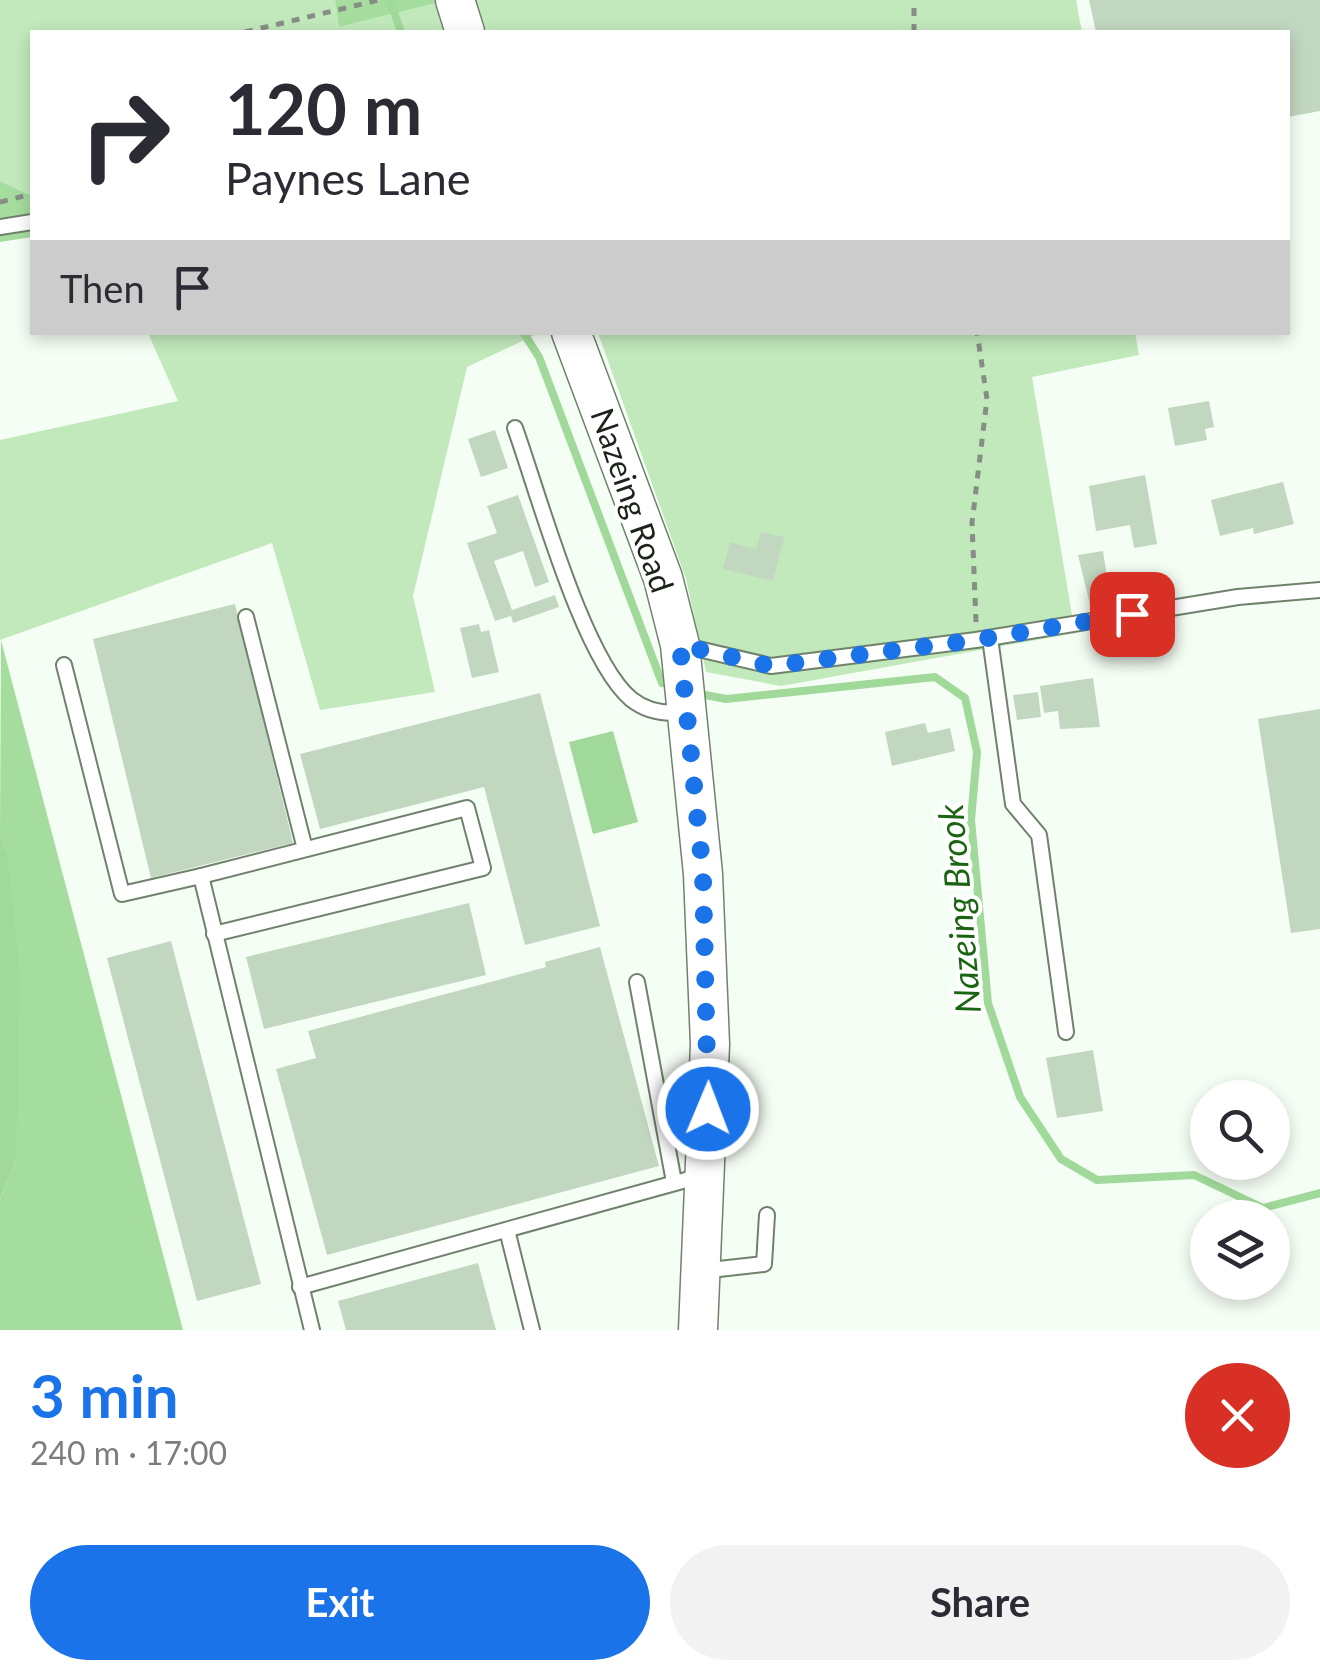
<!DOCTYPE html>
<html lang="en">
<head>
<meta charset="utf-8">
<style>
  :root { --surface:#fff; --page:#f2f2f3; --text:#2b2b33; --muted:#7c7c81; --accent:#1a73e8 }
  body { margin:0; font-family:Lato,sans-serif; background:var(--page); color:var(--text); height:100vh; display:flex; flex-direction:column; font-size:38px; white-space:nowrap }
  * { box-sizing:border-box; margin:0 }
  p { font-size:32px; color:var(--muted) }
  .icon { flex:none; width:55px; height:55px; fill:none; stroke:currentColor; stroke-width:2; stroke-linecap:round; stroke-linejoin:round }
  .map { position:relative; height:1330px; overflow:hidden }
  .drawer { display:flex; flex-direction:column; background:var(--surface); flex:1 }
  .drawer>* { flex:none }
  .hud { position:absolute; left:30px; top:30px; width:1260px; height:305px; border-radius:0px; box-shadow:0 5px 15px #0003; background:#fff; color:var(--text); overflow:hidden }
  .fabs { position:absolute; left:1190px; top:1080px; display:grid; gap:20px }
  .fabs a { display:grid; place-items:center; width:100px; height:100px; border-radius:50%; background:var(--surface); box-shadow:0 5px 15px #0003; font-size:50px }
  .pin { position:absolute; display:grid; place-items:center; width:85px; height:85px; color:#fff; margin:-42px; border-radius:20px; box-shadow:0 5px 15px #0006 }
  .me { position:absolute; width:110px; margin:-55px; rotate:1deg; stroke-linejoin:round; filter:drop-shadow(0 0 8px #0008) }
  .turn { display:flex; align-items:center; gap:35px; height:210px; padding:0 30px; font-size:45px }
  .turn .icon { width:130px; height:130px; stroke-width:2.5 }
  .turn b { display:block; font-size:70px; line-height:85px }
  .then { display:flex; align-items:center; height:95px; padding:0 30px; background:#0003; gap:20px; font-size:38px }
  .round { display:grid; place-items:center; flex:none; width:105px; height:105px; border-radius:52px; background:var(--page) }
  .overview { display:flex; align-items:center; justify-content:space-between; height:170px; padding:0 30px }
  h1 { font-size:60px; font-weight:700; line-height:75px; color:var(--accent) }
  .button { display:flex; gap:20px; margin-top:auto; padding:20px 30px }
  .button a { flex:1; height:115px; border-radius:60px; background:var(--accent); color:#fff; font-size:40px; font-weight:700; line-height:115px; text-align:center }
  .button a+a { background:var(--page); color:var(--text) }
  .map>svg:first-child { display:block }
</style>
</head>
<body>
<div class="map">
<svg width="1320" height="1330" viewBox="0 0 1320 1330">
  <rect width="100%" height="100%" fill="#f5fef4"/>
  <g fill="#c2e9bc">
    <polygon points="0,0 335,0 339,27 449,0 1076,0 1082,32 32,32 32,196 0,181"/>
    <polygon points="148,333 539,333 467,367 413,596 435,692 320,710 272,543 0,640 0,440 178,401"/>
    <polygon points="598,333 1135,333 1139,355 1032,377 1075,633 781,686 706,672 686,579"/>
  </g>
  <g fill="#a5dd9e">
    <polygon points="335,0 449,0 339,27"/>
    <polygon points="0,181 32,196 32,237 0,242"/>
    <polygon points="1,640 183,1330 0,1330 0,1199 16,1161 7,853 0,835"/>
  </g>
  <g fill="#a0d999">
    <polygon points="613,731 638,822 593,834 569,742"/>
    <polygon points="0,835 7,853 20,976 16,1161 0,1199"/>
  </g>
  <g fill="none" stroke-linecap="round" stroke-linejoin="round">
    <g stroke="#a0d999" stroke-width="8">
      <polyline points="390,0 401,32"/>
      <polyline points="523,332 539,357 662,683"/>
      <polyline points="700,694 726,699 935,677 965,698 977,752 971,820 988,1003 1020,1097 1061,1159 1097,1180 1194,1175 1263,1208 1320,1193"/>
    </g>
  </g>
  <g fill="#c2d7bf">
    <polygon points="1089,0 1320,0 1320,111 1288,117 1288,32 1096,32"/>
    <polygon points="1209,401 1214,427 1205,429 1207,440 1175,446 1168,408"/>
    <polygon points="495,430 508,468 481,477 468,439"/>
    <polygon points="1145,475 1157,544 1134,548 1130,525 1096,531 1089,486"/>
    <polygon points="1283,482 1294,524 1254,534 1253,528 1220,536 1211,500"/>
    <polygon points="518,495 549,582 535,587 523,551 494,561 512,610 555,595 559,607 513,623 511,616 495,621 467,543 497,533 487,506"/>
    <polygon points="761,532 784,537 773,581 723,569 730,542 756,549"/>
    <polygon points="1103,551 1112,610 1092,613 1078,555"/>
    <polygon points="235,604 293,843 151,878 93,639"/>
    <polygon points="479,624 481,632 489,630 499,672 472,678 460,628"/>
    <polygon points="1093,678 1100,727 1060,729 1058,711 1044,713 1040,686"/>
    <polygon points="1038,692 1041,717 1017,720 1013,695"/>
    <polygon points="540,693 600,926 525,945 484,787 320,829 300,754"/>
    <polygon points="1320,709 1320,929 1291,933 1258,719"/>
    <polygon points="925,723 928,733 950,728 955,751 892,766 885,732"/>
    <polygon points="469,903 486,975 264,1029 246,957"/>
    <polygon points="171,941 261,1284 197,1301 107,958"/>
    <polygon points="600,947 659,1166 327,1255 276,1069 316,1058 308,1031 546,967 545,962"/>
    <polygon points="1093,1050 1103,1111 1057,1118 1046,1058"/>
    <polygon points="478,1263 496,1330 346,1330 338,1301"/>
  </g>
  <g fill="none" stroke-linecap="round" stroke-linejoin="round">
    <defs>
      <g id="lane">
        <polyline points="0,227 32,222"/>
        <path d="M515 428C538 492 583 659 631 699 646 711 665 714 682 712"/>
        <polyline points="246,617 305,849"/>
        <polyline points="990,638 1013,804 1039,835 1066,1032"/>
        <polyline points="681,645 771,666 976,640 1238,597 1320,590"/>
        <polyline points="64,665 122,894 201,876 312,1330"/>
        <polyline points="201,876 467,808 483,868 214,934"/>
        <polyline points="637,982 674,1182"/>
        <polyline points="507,1230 532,1330"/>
        <polyline points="701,1271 764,1264 767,1215"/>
        <polyline points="300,1287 704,1175"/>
      </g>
      <g id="secondary">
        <polyline points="455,0 465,32"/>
        <polyline points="571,332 663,578 680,645 703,874 710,1044 698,1330"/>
      </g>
    </defs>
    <use href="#lane" stroke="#6f826c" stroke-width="18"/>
    <use href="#secondary" stroke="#6f826c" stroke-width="41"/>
    <g stroke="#868e85" stroke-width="5" stroke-dasharray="8 8" stroke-linecap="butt">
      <polyline points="245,32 379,0"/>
      <polyline points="914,32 914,0"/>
      <polyline points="0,202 32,194"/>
      <polyline points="976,622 972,523 987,399 977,332"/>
    </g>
    <use href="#lane" stroke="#fff" stroke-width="14"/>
    <use href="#secondary" stroke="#fff" stroke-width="38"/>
  </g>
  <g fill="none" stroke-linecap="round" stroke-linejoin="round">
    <polyline stroke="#1a73e8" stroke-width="18" stroke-dasharray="0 32.4" points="708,1109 703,874 680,645 771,666 976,640 1132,614"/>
  </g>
  <g text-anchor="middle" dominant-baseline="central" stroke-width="8" stroke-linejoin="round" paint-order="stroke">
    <g font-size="32" fill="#1c231b" stroke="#fff">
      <text transform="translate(633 500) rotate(71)">Nazeing Road</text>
    </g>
    <g font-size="35" font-style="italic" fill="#1a6412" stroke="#fff">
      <text transform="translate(958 909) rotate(-95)">Nazeing Brook</text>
    </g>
  </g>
</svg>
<div class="fabs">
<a><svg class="icon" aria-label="search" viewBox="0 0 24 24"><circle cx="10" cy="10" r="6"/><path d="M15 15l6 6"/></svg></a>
<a><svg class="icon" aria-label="layers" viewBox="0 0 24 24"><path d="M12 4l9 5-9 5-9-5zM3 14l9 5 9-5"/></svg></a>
</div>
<div class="pin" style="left:1132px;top:614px;background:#d93025"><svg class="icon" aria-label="arrive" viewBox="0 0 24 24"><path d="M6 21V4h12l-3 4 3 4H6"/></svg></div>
<svg class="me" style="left:708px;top:1109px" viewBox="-20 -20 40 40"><circle r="17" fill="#1a73e8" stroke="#fff" stroke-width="3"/><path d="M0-11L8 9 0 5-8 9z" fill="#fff"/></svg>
<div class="hud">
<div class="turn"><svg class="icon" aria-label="right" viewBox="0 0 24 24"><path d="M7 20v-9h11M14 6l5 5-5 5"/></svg><div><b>120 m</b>Paynes Lane</div></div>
<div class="then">Then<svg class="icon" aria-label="arrive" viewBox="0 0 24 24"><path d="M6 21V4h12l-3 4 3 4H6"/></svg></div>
</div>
</div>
<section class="drawer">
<div class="overview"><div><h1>3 min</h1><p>240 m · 17:00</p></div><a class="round" style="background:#d93025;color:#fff"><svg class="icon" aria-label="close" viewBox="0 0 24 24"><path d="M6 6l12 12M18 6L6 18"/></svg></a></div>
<div class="button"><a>Exit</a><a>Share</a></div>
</section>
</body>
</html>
